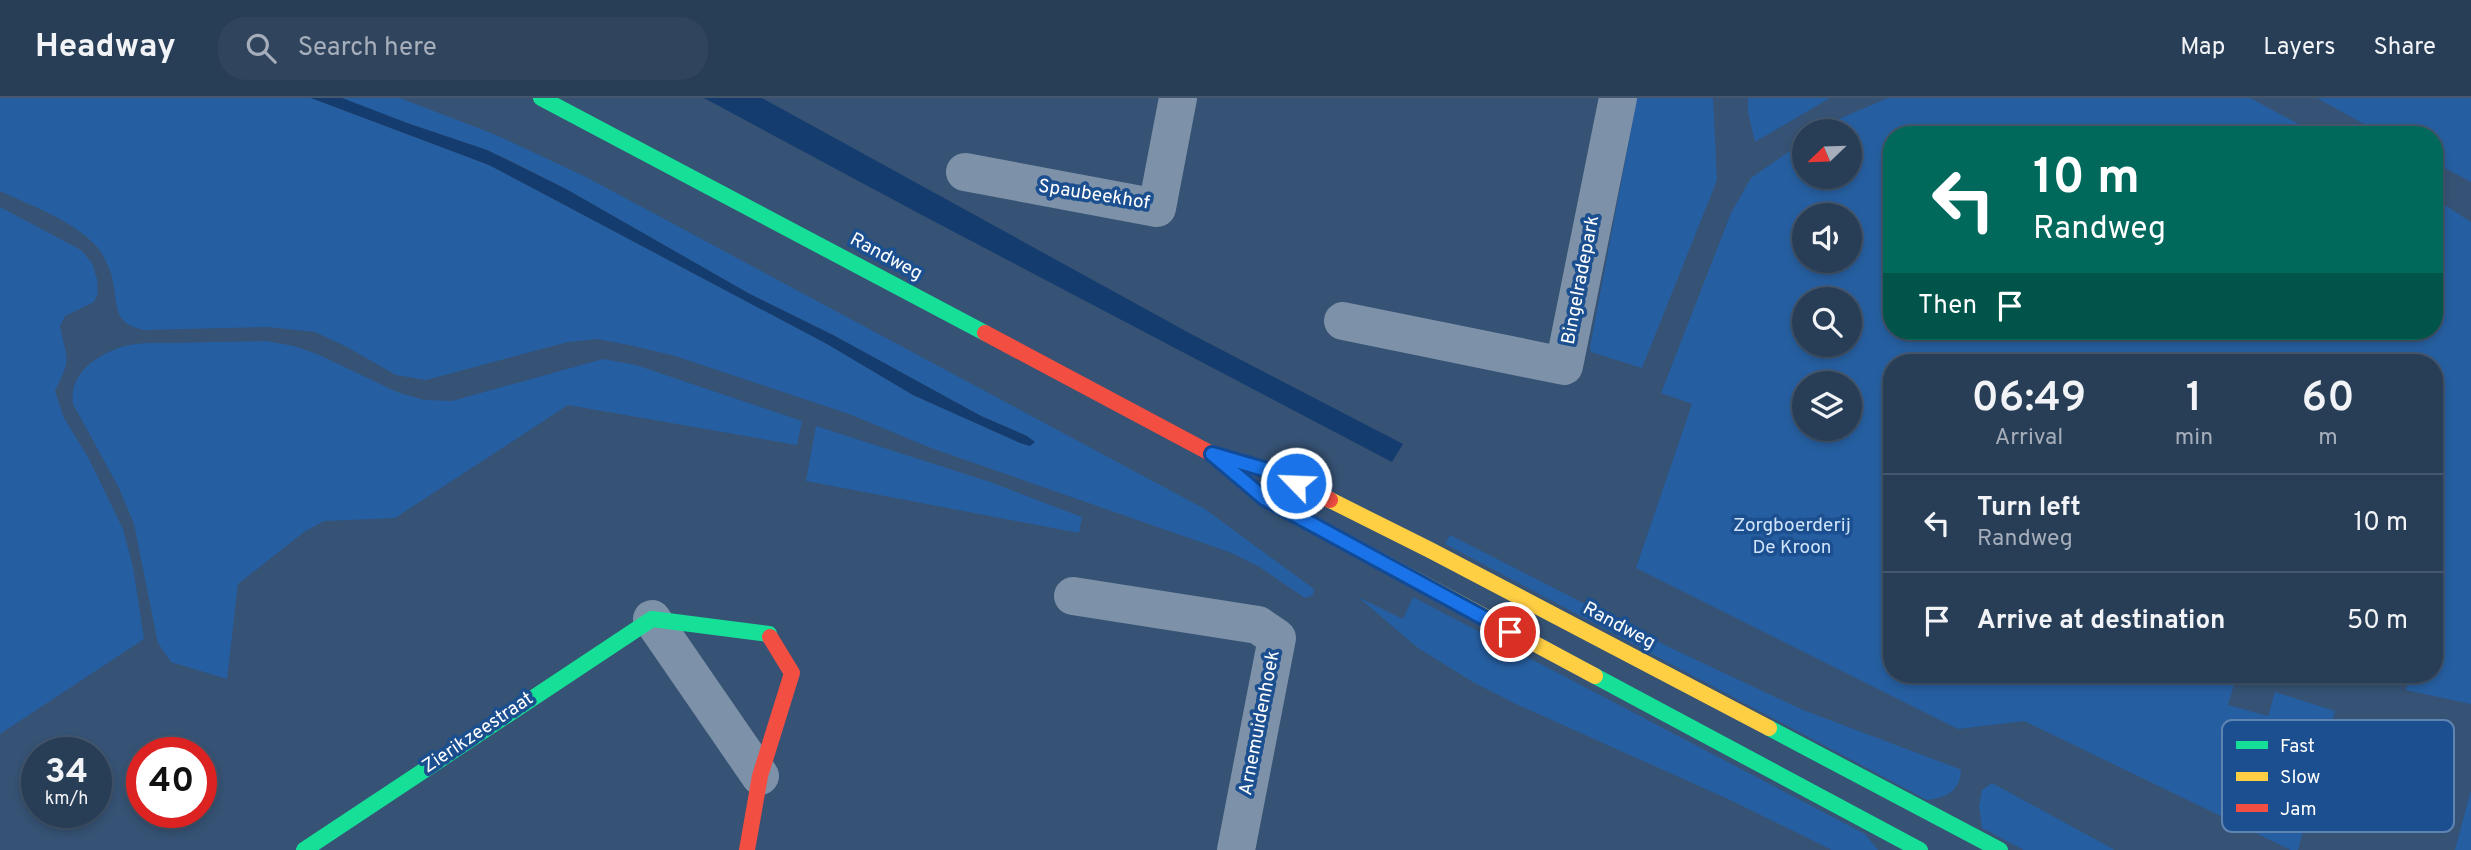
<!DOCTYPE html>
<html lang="en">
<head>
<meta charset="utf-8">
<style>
  :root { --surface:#283e57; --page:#30455d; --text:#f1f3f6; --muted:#a5aeba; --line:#44576d }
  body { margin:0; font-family:Overpass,sans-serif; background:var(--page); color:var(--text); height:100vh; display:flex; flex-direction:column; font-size:26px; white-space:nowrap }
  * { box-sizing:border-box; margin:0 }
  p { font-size:23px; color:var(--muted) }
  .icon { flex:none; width:38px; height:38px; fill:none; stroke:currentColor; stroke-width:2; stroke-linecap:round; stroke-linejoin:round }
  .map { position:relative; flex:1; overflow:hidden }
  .sheet { position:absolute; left:1883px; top:256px; width:560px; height:329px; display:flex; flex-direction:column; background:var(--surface); border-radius:28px; box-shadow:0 4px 10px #0003,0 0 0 2px var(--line) }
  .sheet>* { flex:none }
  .banner { position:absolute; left:1883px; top:28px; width:560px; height:214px; border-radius:28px; box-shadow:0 4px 10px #0003,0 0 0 2px var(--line); background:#00695c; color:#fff; overflow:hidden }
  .needle { width:46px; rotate:247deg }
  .controls { position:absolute; left:1792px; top:21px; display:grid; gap:14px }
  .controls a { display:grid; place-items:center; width:70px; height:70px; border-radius:50%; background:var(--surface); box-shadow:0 4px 10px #0003,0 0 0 2px var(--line); font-size:35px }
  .speed { position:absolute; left:21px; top:639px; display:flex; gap:14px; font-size:35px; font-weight:700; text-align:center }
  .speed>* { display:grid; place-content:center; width:91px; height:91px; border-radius:50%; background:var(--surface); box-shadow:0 4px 10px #0003,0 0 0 2px var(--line); line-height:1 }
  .speed small { font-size:18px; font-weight:400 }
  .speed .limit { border:10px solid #d22; background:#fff; color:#111 }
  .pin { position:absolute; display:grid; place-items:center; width:60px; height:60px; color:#fff; margin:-30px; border:4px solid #fff; border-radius:50%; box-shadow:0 2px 7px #0007 }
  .me { position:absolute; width:77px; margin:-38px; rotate:294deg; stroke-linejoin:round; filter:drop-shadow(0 0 5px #0008) }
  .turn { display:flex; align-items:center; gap:24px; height:147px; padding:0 35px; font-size:32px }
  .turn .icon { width:91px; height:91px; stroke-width:2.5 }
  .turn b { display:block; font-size:49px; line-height:60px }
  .then { display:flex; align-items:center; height:66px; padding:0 35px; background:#0003; gap:14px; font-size:26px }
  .eta { display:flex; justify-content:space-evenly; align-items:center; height:119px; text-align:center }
  .eta b { font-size:42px; font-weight:600; line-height:49px }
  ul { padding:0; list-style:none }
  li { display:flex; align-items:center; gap:21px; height:98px; padding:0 35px; border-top:2px solid var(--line) }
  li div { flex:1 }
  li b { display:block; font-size:26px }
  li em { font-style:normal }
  header { display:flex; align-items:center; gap:42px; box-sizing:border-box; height:98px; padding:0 35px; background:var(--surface); border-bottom:2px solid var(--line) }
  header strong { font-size:33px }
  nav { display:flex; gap:38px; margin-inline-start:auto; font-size:24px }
  .search { width:490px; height:63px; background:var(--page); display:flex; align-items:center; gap:18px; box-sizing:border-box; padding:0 24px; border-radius:28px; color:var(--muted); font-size:26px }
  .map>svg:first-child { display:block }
</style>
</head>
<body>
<header>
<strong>Headway</strong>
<div class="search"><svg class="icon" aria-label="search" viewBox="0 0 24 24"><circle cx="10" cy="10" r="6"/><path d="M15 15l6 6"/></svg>Search here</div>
<nav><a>Map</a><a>Layers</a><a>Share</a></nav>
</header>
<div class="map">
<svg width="2471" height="752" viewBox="0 0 2471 752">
  <rect width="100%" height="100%" fill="#365274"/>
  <g fill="#265fa1" fill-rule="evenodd">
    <path d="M0 0H311L489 67 827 246 913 297 1020 345 1030 348 1034 344 1027 338 981 318 833 237 748 195 566 91 509 62 487 52 407 25 342 0H400L496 37 586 79 1205 411 1314 491 1313 497 1305 500 1258 468 1229 454 931 350 849 316 675 258 629 247 597 241 568 244 426 282 396 277 347 249 315 234 268 229 144 232C113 225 118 210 113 184 112 174 104 158 98 150 76 124 30 107 0 93Z"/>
    <polygon points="1637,0 1713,0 1717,82 1642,270 1591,254 1590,249"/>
    <polygon points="1748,0 1830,0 1755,44 1748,14"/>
    <path d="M1888 0H2250L2319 37H1892V233H2434V100L2471 124V606L2406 592 2411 576H2434V264H1892V576H2211L2235 583 2228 607 2268 618 2275 594 2335 613 2298 752H2291L2024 623 1958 631 1636 470 1692 306 1661 295 1731 115 1751 80 1804 43V79H1850V33H1820L1841 20ZM1850 117V163H1804V117ZM1804 201H1850V247H1804ZM1804 285H1850V331H1804Z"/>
    <polygon points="2317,0 2471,0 2471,84 2434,64 2434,37 2384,37"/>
    <path d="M0 109 81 152 92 165 97 181 98 195 94 204 65 218 60 228C67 264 72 258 55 293L64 320 89 361 123 431 133 469 144 541 0 636Z"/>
    <path d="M266 243 294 248 317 256 397 294 424 302 452 303 603 261 636 267 802 323 797 347 568 307 395 420 324 423 304 434 238 486 227 581 171 564 158 545 134 426 119 390 73 306C69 274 98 256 125 248 140 244 158 245 174 245 205 244 235 244 266 243Z"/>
    <polygon points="816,328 990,384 1082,419 1079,435 806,383"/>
    <path d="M1450 437 1673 551 1803 612 1957 670 1961 672C1960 694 1945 700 1927 702L1445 446Z"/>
    <polygon points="1358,499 1403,521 1413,499 1865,736 1878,752 1832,752 1728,701 1516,606 1473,584 1418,550"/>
    <polygon points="1992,685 2115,752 2024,752 1982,730 1979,708 1982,692"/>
    <polygon points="2471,692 2471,752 2455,752"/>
  </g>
  <g fill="#153c6e">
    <polygon points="311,0 342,0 407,25 487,52 566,91 748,195 833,237 981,318 1027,338 1035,344 1030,348 1020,345 913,297 827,246 489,67"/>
    <polygon points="704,0 762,0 1191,236 1403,346 1392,364 920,116"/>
  </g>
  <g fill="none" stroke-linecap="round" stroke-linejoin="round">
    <g stroke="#7d92a8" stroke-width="38">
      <polyline points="965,74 1157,110 1178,0"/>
      <polyline points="1343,223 1564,268 1618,0"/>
      <polyline points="1073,498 1258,527 1277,540 1236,752"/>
      <polyline points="652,521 760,678"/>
    </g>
    <g stroke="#16e098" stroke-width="16">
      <polyline points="541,0 985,235"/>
      <polyline points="1595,578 1920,752"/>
      <polyline points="1769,630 2000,752"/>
      <polyline points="304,752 652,521 769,536 770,539"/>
    </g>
    <g stroke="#ffcf43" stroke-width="16">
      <polyline points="1224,366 1264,400 1595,578"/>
      <polyline points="1330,402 1430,452 1769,630"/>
    </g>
    <g stroke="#f24e42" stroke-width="16">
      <polyline points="985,235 1212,356 1274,374 1330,402"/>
      <polyline points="747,752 760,678 792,575 770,539"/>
    </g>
  </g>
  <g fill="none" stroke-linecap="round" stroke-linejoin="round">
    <defs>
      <polyline id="route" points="1296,385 1274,374 1212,356 1264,400 1510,534"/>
    </defs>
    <use href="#route" stroke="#114b97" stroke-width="18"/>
    <use href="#route" stroke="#1a73e8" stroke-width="12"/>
  </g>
  <g text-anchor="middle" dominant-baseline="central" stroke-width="7" stroke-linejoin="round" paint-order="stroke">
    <g font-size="19" fill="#fff" stroke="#1b4f8f">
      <text transform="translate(1094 97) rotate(9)">Spaubeekhof</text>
      <text transform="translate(886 159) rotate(28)">Randweg</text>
      <text transform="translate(1581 182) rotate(-79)">Bingelradepark</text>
      <text transform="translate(1619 528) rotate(28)">Randweg</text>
      <text transform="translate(1260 625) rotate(-79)">Arnemuidenhoek</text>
      <text transform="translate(478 635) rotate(-34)">Zierikzeestraat</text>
    </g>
    <g font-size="19" fill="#cfe3fa" stroke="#1b4f8f">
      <text x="1792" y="428">Zorgboerderij<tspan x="1792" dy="22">De Kroon</tspan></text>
    </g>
  </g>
  <rect x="2222" y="622" width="232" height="112" rx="10" fill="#1b4f8f" stroke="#5f84b1" stroke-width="2"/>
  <rect x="2236" y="643" width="32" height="8" fill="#16e098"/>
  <rect x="2236" y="674" width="32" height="9" fill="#ffcf43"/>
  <rect x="2236" y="706" width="32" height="8" fill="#f24e42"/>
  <g font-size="19" fill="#fff">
    <text x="2280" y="654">Fast</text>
    <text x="2280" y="685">Slow</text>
    <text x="2280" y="717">Jam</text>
  </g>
</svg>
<div class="controls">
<a><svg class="needle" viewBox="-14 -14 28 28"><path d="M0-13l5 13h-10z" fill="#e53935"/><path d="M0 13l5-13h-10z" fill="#a5aeba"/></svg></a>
<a><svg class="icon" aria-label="sound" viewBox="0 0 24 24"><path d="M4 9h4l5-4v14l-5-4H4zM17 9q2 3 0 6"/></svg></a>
<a><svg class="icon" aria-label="search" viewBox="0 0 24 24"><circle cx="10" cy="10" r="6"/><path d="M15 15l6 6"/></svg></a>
<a><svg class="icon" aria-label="layers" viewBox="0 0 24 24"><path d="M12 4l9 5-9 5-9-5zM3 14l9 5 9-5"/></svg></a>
</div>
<div class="speed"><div>34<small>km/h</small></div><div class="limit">40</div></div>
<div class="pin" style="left:1510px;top:534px;background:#d93025"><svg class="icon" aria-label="arrive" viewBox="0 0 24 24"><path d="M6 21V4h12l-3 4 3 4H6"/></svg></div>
<svg class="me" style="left:1296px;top:385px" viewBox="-20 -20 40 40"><circle r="17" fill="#1a73e8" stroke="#fff" stroke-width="3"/><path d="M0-11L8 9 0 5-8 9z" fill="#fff"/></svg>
<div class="banner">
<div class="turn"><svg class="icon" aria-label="left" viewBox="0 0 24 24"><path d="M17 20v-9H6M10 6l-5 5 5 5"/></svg><div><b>10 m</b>Randweg</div></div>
<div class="then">Then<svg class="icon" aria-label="arrive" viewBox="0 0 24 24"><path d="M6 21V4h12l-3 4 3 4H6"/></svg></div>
</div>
<section class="sheet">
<div class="eta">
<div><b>06:49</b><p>Arrival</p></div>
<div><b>1</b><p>min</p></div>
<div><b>60</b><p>m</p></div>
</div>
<ul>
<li><svg class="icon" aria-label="left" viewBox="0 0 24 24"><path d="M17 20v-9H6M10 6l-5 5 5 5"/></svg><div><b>Turn left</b><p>Randweg</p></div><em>10 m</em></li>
<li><svg class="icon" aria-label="arrive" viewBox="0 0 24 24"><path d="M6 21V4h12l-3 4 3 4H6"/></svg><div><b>Arrive at destination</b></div><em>50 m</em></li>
</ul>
</section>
</div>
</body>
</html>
